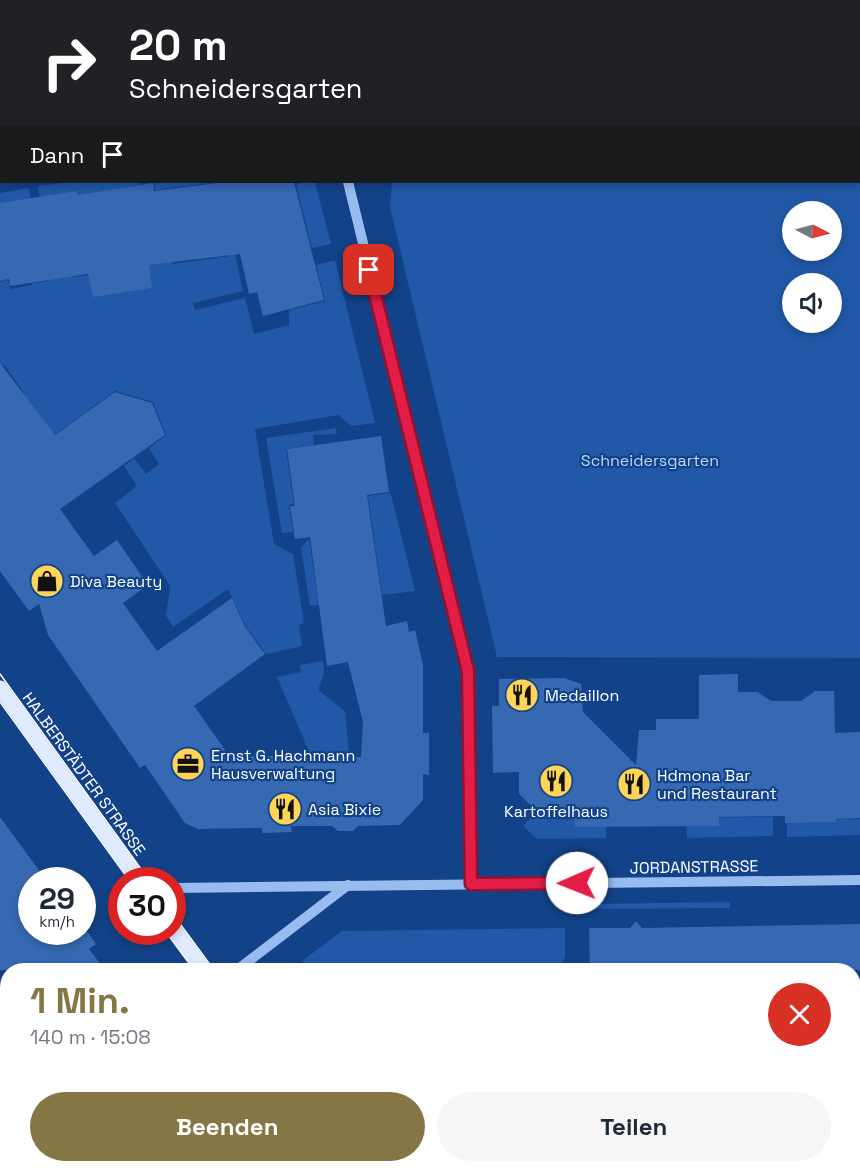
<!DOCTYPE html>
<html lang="de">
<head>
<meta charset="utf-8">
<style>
  :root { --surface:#fff; --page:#f6f6f7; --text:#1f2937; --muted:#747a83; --accent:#847645 }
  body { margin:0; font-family:"Space Grotesk",sans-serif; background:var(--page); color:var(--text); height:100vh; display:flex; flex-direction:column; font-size:22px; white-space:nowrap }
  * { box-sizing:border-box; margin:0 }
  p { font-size:20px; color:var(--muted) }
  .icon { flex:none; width:33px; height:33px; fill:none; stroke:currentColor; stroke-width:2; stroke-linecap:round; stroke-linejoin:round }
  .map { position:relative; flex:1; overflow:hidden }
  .sheet { position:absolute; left:0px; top:963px; width:861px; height:210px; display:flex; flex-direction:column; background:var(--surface); border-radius:24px 24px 0 0; box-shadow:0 3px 9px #0003 }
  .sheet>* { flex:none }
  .top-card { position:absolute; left:0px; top:0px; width:861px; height:183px; box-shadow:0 3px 9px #0003; background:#202124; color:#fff; overflow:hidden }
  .needle { width:39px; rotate:96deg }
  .fabs { position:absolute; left:782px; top:201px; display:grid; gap:12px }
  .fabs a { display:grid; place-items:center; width:60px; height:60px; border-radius:50%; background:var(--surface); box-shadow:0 3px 9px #0003; font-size:30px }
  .speed { position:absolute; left:18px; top:867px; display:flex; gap:12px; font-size:30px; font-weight:700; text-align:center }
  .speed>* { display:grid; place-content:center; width:78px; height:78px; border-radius:50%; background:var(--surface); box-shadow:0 3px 9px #0003; line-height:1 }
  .speed small { font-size:15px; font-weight:400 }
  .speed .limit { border:9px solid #d22; background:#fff; color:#111 }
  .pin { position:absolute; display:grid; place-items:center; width:51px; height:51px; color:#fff; margin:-26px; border-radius:12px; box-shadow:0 3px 9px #0006 }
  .me { position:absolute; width:66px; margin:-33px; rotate:269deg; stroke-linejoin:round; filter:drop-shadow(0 0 4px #0008) }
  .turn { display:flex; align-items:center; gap:21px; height:126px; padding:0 30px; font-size:27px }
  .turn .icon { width:78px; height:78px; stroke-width:2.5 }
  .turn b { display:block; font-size:42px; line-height:51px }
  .then { display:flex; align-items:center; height:57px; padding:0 30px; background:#0003; gap:12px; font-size:22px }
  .round { display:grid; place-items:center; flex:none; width:63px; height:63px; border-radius:32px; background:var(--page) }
  .summary { display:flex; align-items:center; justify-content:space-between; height:102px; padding:0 30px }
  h1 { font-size:36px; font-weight:600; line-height:45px; color:var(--accent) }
  .action { display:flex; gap:12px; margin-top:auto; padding:12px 30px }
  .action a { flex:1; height:69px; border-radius:36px; background:var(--accent); color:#fff; font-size:24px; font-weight:600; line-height:69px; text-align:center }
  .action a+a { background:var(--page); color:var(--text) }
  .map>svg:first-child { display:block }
</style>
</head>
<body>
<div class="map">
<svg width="860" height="1173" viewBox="0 0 860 1173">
  <rect width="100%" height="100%" fill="#124288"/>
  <g fill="#2158a7" fill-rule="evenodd">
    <polygon points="69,0 190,0 69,2"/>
    <path d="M860 138V658L497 657 390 207 392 182H860ZM792 212H831V250H792ZM792 284H831V322H792Z"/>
    <polygon points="72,182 139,182 139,185 41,203 38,186"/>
    <polygon points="151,182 219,182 155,190 154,182"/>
    <polygon points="301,182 315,182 331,244 312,248 296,185"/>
    <polygon points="29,188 31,205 0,210 0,193"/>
    <polygon points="234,249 243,291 193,303 195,310 245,298 254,334 289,325 289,310 325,301 316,265 335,260 375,423 351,426 339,415 255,429 274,544 293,554 304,623 299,625 302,646 266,654 246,627 228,589 173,627 166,616 170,586 115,503 137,486 124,466 134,458 146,474 159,464 149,448 166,435 153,402 115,391 25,456 0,411 24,393 5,366 0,369 0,282 8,280 10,289 32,285 32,283 47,281 71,271 72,277 107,273 170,256 172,264 230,256 229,250"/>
    <polygon points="336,428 337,434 313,435 314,445 286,449 294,504 289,505 293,532 282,533 266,438"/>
    <polygon points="389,493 391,495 415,591 382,595 368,496"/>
    <polygon points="309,539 319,605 310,606 301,548"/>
    <polygon points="323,661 324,674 318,690 345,711 349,753 310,754 277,677 301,672 300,665"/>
    <polygon points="536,812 543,819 606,819 606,838 537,839 523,826"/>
    <polygon points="773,817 773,836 687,838 686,818"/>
    <polygon points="860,819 860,835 787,837 787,820"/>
    <polygon points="730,902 730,908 590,909 590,904"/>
    <polygon points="565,928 565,957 560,970 309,970 302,961 342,931"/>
    <polygon points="433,1166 492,1166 496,1172 438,1173"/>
    <polygon points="574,1166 648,1166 654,1173 580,1173"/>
  </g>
  <g fill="#3669b1">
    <polygon points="225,182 294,182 324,300 263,316 257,292 249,294 240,254 149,265 152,288 93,297 88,274 10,286 9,279 0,281 0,203 77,191 78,195 153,183 154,191"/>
    <polygon points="0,363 55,435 115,392 152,403 165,435 60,509 94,556 117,540 148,585 123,603 157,651 232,598 245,627 265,654 194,706 230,757 308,755 308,758 361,757 363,722 348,662 327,666 310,537 295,539 290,506 295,506 287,449 381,436 389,492 367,495 386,626 407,621 409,632 415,630 423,665 423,733 429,733 429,775 423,774 423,800 400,825 358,826 353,831 338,831 332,826 291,826 292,832 262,833 262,828 198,829 185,823 145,765 140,768 48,635 39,604 29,611 0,571"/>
    <polygon points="738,674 738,692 757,692 771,701 801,701 815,691 834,691 835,733 860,732 860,818 836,819 836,822 785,823 785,816 719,817 719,826 575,827 575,818 544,818 519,794 519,772 493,773 492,706 499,706 499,679 564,678 581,684 583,712 636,765 639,730 656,730 656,719 699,719 699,675"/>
    <polygon points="0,817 46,880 32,880 32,932 82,932 82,924 96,944 89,949 105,970 0,970"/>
    <polygon points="636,921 642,928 860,924 860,970 590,970 589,928 630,928"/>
  </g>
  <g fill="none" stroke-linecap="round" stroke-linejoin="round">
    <g stroke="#98bcf0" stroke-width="10">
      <polyline points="51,0 52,2"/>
      <polyline points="415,0 415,2"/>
      <polyline points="762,0 762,2"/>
      <polyline points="0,158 2,158"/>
      <polyline points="348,182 468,671 471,884"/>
      <polyline points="172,888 860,880"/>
      <polyline points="237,970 348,885"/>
      <polyline points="0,1162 8,1157"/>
    </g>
    <g stroke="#e1ebff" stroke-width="15">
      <polyline points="0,688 139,880"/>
      <polyline points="172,927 204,970"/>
      <polyline points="343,1166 349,1173"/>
    </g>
    <g stroke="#fff" stroke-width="1.5">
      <polyline points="0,674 149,880"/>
      <polyline points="0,702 129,880"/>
      <polyline points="172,913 214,970"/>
      <polyline points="166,932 194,970"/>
      <polyline points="333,1166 339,1173"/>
      <polyline points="353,1166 358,1173"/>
    </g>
  </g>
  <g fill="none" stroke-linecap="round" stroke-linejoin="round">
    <defs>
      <polyline id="route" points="369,270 468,671 471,884 577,883"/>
    </defs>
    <use href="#route" stroke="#92132f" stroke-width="15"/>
    <use href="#route" stroke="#e11d48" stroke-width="10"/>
  </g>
  <defs>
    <symbol id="shop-disc" viewBox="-11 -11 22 22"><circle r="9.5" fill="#ffd557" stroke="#124288"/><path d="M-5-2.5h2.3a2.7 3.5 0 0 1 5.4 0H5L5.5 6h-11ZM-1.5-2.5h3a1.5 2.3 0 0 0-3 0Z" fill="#111"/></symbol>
    <symbol id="restaurant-disc" viewBox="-11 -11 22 22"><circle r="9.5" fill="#ffd557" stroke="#124288"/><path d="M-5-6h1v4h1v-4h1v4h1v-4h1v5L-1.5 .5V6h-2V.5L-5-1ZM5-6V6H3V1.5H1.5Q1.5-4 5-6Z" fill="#111"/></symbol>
    <symbol id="office-disc" viewBox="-11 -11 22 22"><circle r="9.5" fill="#ffd557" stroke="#124288"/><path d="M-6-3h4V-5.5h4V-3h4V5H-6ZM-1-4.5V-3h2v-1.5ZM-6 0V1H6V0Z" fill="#111"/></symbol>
  </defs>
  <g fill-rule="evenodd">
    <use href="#shop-disc" x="28" y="562" width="38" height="38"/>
    <use href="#restaurant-disc" x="503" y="676" width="38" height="38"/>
    <use href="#office-disc" x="169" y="745" width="38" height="38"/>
    <use href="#restaurant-disc" x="537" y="762" width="38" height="38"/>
    <use href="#restaurant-disc" x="615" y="765" width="38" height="38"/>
    <use href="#restaurant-disc" x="266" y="790" width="38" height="38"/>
  </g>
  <g text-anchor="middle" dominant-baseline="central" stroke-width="4.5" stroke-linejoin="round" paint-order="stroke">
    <g font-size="16" fill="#bed8fc" stroke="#124288">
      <text x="650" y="460">Schneidersgarten</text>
    </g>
    <g font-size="16" fill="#fff" stroke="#124288" text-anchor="start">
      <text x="70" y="581">Diva Beauty</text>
      <text x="545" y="695">Medaillon</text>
      <text x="211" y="755">Ernst G. Hachmann<tspan x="211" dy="18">Hausverwaltung</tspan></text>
      <text x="657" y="775">Hdmona Bar<tspan x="657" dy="18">und Restaurant</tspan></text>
      <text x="308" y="809">Asia Bixie</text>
      <text x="556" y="811" text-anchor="middle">Kartoffelhaus</text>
    </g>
    <g font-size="16" fill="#fff" stroke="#124288">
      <text transform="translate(84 774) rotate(54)">HALBERSTÄDTER STRASSE</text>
      <text transform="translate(694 867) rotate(-1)">JORDANSTRASSE</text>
    </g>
  </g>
</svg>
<div class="fabs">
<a><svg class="needle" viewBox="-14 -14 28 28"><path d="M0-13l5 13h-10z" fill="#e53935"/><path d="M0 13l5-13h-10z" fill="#747a83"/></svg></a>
<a><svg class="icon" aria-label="sound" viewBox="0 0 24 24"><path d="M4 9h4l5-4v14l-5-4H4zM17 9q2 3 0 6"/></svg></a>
</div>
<div class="speed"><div>29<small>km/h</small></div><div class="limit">30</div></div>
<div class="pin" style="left:369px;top:270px;background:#d93025"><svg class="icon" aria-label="arrive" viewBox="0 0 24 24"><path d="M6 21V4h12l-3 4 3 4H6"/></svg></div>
<svg class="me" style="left:577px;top:883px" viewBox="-20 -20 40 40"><circle r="19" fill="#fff"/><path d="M0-13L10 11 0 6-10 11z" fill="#e11d48"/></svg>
<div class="top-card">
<div class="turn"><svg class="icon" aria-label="right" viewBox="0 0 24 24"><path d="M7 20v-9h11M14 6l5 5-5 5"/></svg><div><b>20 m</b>Schneidersgarten</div></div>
<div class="then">Dann<svg class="icon" aria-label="arrive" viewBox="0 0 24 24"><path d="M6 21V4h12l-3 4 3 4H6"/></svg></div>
</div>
<section class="sheet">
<div class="summary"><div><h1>1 Min.</h1><p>140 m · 15:08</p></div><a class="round" style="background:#d93025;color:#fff"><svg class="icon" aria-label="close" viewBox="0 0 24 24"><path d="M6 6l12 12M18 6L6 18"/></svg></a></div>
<div class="action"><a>Beenden</a><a>Teilen</a></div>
</section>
</div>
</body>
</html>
